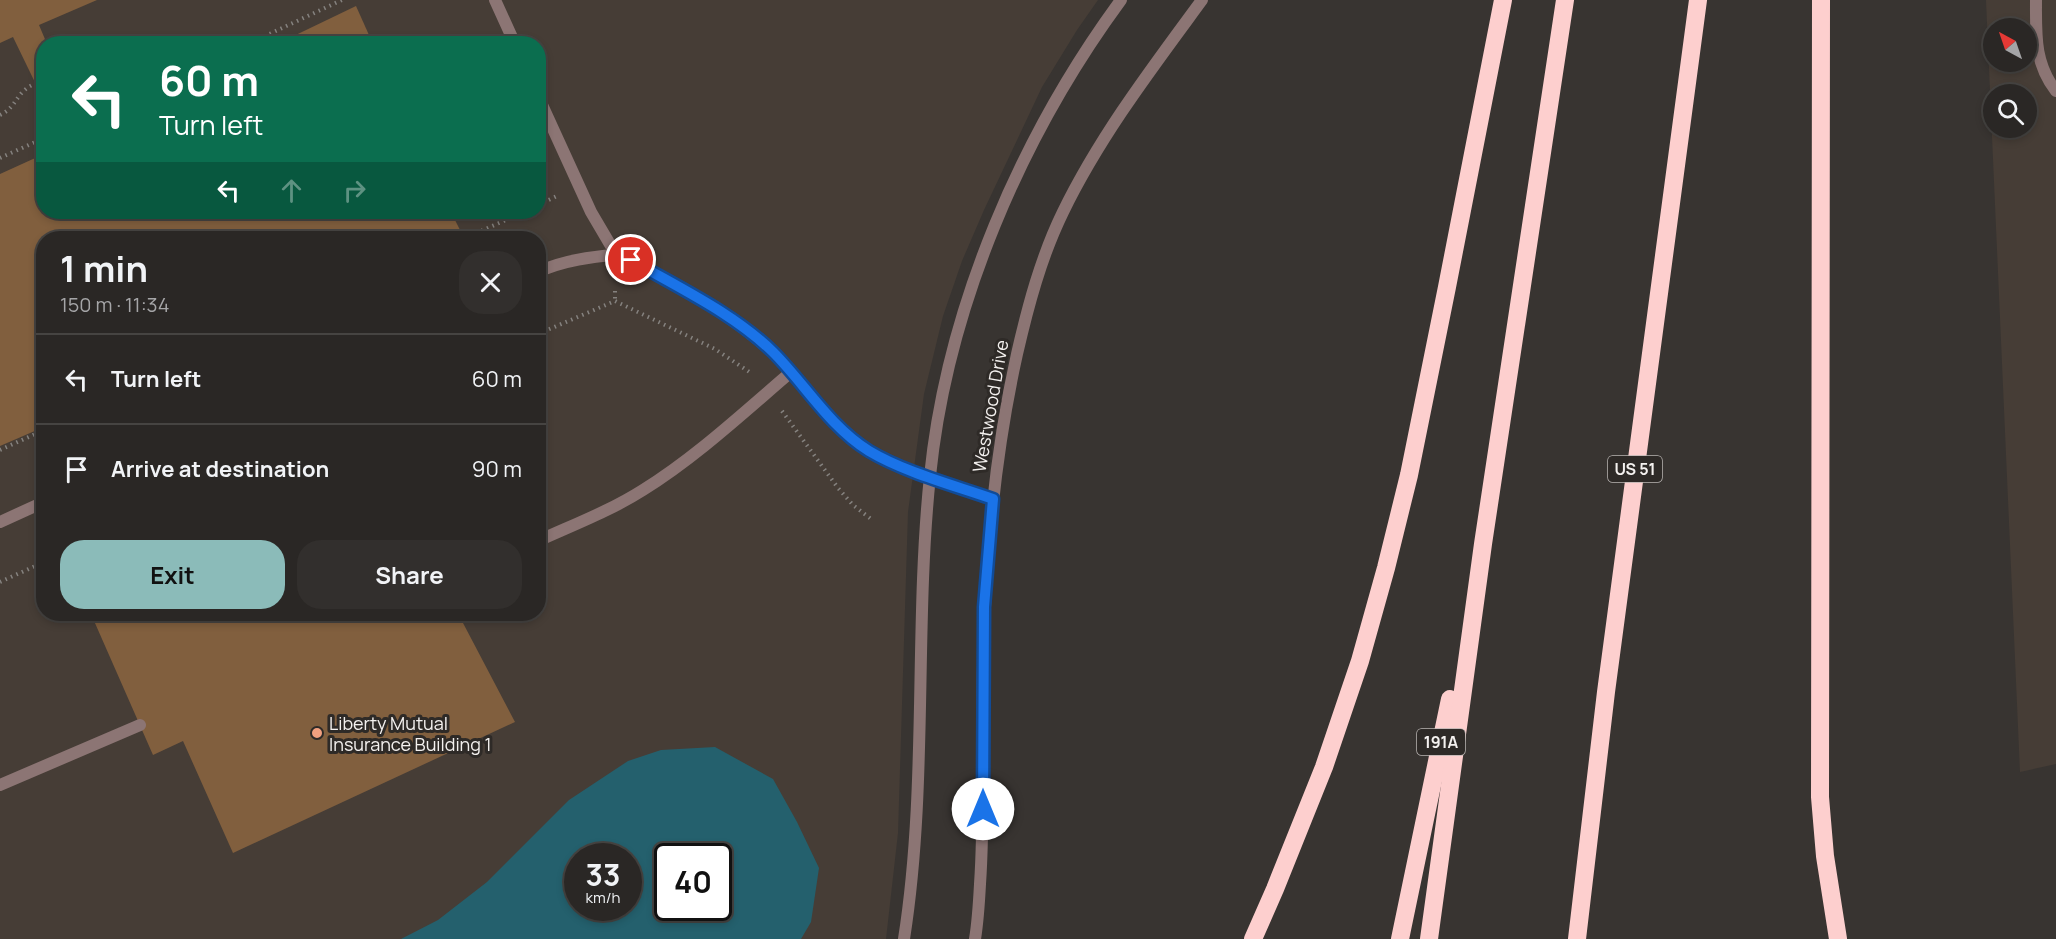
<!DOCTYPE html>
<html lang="en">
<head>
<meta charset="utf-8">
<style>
  :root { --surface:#2a2725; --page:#322f2d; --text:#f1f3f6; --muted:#a5a5a7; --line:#464442; --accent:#8bbbb9 }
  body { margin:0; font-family:Manrope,sans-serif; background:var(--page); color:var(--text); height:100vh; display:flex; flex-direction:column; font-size:22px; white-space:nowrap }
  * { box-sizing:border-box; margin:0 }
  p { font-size:20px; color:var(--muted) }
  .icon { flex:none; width:33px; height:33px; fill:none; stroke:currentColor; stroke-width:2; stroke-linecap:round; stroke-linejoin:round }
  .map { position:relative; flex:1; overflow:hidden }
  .sheet { position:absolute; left:36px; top:231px; width:510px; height:390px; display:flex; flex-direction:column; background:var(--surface); border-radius:24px; box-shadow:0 3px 9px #0003,0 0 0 2px var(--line) }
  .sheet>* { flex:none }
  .top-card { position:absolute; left:36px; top:36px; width:510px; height:183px; border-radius:24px; box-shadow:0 3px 9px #0003,0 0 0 2px var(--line); background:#0b6e4f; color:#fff; overflow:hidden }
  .needle { width:39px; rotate:320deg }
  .buttons { position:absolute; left:1983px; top:18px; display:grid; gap:12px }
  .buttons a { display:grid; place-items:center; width:54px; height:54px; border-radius:50%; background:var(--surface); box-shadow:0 3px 9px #0003,0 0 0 2px var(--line); font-size:30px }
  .speed { position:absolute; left:564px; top:843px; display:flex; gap:12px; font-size:30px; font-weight:700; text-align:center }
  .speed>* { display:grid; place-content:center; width:78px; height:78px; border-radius:50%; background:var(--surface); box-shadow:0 3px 9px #0003,0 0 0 2px var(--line); line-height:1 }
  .speed small { font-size:15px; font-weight:400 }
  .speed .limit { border:3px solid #111; border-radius:9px; background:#fff; color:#111 }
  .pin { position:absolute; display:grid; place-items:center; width:51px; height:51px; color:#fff; margin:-26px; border:3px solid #fff; border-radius:50%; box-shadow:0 2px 6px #0007 }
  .me { position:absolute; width:66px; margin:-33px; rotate:0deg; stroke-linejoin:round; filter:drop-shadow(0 0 4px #0008) }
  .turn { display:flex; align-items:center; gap:21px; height:126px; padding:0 24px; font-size:27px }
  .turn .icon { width:78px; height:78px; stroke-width:2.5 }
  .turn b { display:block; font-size:42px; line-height:51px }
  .lanes { display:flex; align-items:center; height:57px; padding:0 24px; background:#0003; justify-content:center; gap:30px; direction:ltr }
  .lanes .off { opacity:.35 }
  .round { display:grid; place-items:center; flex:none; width:63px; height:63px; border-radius:24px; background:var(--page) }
  .head { display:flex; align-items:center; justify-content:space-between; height:102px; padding:0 24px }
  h1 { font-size:36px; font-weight:700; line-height:45px }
  .primary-button { display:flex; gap:12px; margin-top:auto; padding:12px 24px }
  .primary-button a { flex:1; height:69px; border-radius:24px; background:var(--accent); color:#111; font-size:24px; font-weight:700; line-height:69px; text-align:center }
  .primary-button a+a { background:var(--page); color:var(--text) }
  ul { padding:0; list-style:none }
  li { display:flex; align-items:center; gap:18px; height:90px; padding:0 24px; border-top:2px solid var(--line) }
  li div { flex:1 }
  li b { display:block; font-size:22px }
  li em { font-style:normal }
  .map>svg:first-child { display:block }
</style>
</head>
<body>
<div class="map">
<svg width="2056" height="939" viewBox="0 0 2056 939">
  <rect width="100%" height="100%" fill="#383431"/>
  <g fill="#463d36" fill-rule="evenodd">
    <path d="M0 0H1098L1077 30 1042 87 984 210 962 261 943 316 924 394 908 512 898 833 886 939H0ZM44 44H538V212H44ZM44 238H538V614H44ZM578 856H628V908H578ZM668 856H718V908H668Z"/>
    <path d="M1986 0H2056V764L2020 772ZM1994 28H2026V62H1994ZM1994 94H2026V128H1994Z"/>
  </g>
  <path fill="#24606d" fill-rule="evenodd" d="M715 747 773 779 797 822 819 868 811 922 801 939H401L438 920 487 882 569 800 628 761 661 750ZM578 856H628V908H578ZM668 856H718V908H668Z"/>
  <g fill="#815f3e">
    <polygon points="0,0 97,0 39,25 47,44 44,44 44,101 13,37 0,43"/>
    <polygon points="356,6 373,44 277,44"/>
    <polygon points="44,154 44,212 451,212 463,236 458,238 44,238 44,427 0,446 0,174"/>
    <polygon points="91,614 484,614 463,623 515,722 233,853 183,741 153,755"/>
  </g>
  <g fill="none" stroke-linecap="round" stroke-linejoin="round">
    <g stroke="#85827f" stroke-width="4" stroke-dasharray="1.5 4.5" stroke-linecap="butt">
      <polyline points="248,44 342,0"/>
      <path d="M0 115C17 107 15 94 32 85"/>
      <polyline points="0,158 44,138"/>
      <polyline points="538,205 557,196"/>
      <polyline points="465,238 524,212"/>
      <polyline points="615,291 615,301"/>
      <polyline points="538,334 615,301 715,349 751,373"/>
      <polyline points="782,411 838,488 853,505 871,519"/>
      <polyline points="0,450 44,430"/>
      <polyline points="0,582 44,562"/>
    </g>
    <g stroke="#8c7574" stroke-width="12">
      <polyline points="495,0 515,44"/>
      <path d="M2036 0C2036 34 2034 63 2056 91"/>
      <path d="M538 96 591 212 611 246 620 254C671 283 726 310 770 350 806 381 828 426 869 451 905 473 953 485 993 499"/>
      <path d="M538 272C564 260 592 257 620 254"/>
      <polyline points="0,522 44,502"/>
      <path d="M538 541C573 525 610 511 643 490 696 457 743 413 791 372"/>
      <polyline points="0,785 140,725"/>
    </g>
    <g stroke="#8c7574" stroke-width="12">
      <path d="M904 939C928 786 914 629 930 476 947 308 1021 136 1121 0"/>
      <path d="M975 939C978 921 979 903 980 884 985 812 981 738 983 665 985 560 994 457 1017 354 1028 306 1041 257 1063 212 1100 136 1152 68 1202 0"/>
    </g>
    <g stroke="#fdcfce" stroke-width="18">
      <polyline points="1821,0 1820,797 1825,856 1838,939"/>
      <polyline points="1253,939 1275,889 1324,767 1360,661 1386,568 1409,475 1447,287 1503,0"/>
      <polyline points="1400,939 1450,699"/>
      <polyline points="1429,939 1483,544 1565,0"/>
      <polyline points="1577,939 1606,692 1698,0"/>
    </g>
  </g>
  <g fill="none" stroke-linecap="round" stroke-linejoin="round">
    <defs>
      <path id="route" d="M631 260C679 288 733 313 773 352 805 384 829 426 869 451 904 472 953 485 993 499L984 607 983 809"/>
    </defs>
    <use href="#route" stroke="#114b97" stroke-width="15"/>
    <use href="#route" stroke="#1a73e8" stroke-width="10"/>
  </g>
  <circle fill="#f2a07f" stroke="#2e2a27" stroke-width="2" cx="317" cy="733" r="6"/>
  <g text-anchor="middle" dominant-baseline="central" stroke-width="6" stroke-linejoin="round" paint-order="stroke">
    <g fill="#2e2a27" stroke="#b9b5b3" stroke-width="1.5">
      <rect x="1608" y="456" width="54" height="26" rx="4.5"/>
      <rect x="1417" y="729" width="48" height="26" rx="4.5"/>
    </g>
    <g font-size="16" font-weight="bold" fill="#f4f1ef">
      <text x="1635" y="469">US 51</text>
      <text x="1441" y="742">191A</text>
    </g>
    <g font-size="18" fill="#f4f1ef" stroke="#2e2a27">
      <text transform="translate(990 406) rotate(-80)">Westwood Drive</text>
    </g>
    <g font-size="18" fill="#f4f1ef" stroke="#2e2a27" text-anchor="start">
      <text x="329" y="723">Liberty Mutual<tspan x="329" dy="21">Insurance Building 1</tspan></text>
    </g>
  </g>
</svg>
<div class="buttons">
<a><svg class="needle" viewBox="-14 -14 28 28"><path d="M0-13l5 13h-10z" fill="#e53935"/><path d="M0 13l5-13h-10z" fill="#a5a5a7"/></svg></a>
<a><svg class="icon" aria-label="search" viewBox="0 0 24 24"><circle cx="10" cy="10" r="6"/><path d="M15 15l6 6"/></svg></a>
</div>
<div class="speed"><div>33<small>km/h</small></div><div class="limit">40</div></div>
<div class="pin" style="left:631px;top:260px;background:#d93025"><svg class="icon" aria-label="arrive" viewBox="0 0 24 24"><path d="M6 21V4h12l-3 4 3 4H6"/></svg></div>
<svg class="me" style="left:983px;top:809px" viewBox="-20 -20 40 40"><circle r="19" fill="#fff"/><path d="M0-13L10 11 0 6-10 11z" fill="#1a73e8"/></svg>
<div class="top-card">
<div class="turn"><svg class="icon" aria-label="left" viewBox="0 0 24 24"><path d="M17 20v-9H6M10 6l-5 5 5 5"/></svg><div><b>60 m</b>Turn left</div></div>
<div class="lanes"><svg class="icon" aria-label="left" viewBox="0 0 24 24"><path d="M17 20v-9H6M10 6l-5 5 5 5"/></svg><svg class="icon off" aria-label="ahead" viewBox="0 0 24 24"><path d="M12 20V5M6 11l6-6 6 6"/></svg><svg class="icon off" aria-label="right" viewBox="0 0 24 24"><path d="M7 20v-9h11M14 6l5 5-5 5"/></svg></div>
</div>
<section class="sheet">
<div class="head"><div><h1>1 min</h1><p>150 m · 11:34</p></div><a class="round"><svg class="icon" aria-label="close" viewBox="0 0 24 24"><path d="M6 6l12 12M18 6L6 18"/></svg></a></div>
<ul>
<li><svg class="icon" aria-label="left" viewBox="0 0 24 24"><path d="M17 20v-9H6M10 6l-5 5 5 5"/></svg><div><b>Turn left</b></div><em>60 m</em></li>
<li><svg class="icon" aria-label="arrive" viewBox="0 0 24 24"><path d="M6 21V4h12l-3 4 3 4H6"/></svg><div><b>Arrive at destination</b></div><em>90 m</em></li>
</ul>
<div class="primary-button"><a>Exit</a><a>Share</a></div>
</section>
</div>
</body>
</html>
